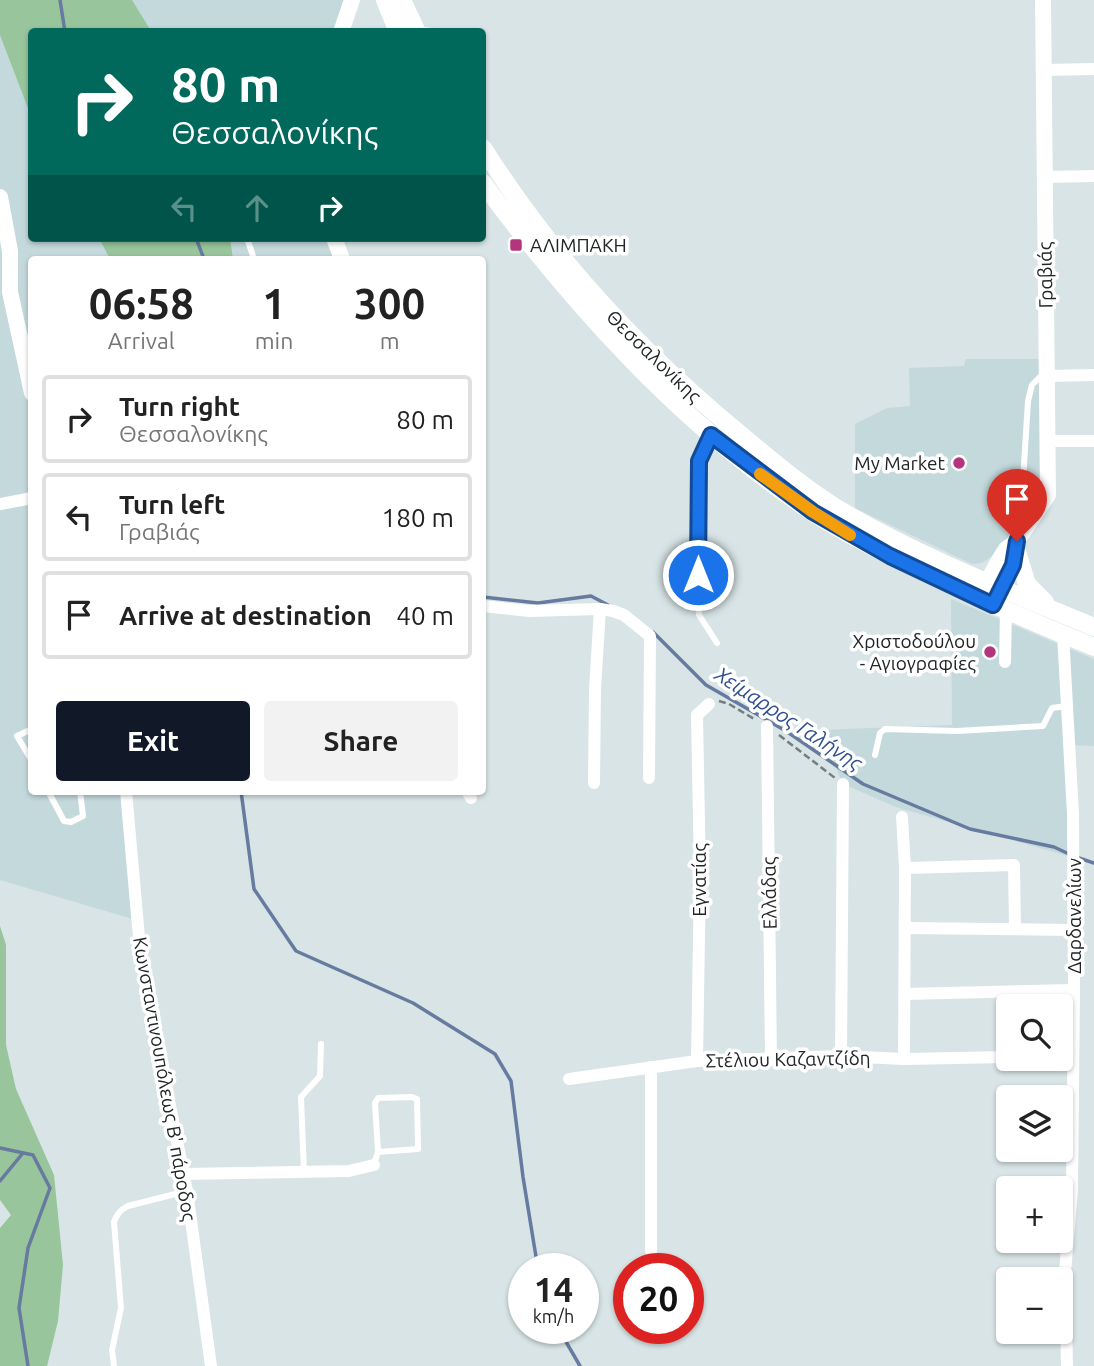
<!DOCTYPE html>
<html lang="en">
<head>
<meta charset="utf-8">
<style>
  :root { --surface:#fff; --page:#f2f2f2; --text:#222; --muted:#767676; --line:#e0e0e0; --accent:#111827 }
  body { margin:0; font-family:Ubuntu,sans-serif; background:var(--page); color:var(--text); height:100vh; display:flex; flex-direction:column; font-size:26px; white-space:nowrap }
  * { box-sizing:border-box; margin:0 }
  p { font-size:23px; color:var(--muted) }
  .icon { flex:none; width:38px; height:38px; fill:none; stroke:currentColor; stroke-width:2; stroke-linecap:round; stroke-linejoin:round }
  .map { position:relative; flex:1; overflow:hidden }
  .side { position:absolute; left:28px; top:256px; width:458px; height:539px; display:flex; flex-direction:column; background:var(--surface); border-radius:7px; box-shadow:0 2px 5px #0004 }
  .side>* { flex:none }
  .top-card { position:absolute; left:28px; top:28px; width:458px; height:214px; border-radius:7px; box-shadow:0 2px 5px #0004; background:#00695c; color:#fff; overflow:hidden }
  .controls { position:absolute; left:996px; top:994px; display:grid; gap:14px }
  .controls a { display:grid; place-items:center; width:77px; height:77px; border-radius:7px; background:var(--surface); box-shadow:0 2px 5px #0004; font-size:35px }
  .speed { position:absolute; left:508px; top:1253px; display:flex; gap:14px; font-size:35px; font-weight:700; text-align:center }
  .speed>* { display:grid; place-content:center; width:91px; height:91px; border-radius:50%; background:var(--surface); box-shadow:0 2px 5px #0004; line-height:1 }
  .speed small { font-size:18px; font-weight:400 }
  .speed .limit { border:10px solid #d22; background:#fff; color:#111 }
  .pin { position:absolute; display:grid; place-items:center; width:60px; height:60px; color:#fff; margin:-72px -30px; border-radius:50% 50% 50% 0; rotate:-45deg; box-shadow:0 0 7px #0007 }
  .pin .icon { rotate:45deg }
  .me { position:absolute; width:77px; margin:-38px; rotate:0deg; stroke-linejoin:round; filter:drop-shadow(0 0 5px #0008) }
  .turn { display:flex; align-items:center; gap:24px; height:147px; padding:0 28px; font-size:32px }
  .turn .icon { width:91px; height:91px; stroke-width:2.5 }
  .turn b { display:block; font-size:49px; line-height:60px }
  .lanes { display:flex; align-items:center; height:66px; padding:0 28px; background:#0003; justify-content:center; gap:35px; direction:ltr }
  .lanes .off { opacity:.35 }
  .eta { display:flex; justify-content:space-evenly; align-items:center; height:119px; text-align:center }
  .eta b { font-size:42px; font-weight:700; line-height:49px }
  .action { display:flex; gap:14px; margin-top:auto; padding:14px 28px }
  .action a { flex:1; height:80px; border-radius:7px; background:var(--accent); color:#fff; font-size:28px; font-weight:700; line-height:80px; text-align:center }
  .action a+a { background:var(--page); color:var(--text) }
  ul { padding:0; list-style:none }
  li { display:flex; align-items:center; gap:21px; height:88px; margin:0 14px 10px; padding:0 14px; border:4px solid var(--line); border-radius:7px }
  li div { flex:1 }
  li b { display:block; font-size:26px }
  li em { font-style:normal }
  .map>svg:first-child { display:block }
</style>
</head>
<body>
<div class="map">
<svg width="1094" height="1366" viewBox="0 0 1094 1366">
  <rect width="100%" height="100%" fill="#d8e4e5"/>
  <g fill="#c4d9dc">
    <polygon points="0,0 354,0 343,31 32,32 32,238 325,238 334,259 32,259 32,791 123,791 143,922 0,880"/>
    <polygon points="966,359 1040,359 1043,485 998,552 982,563 972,564 855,508 855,424 887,408 910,406 909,368 964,366"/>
    <polygon points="951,599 1094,659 1094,746 1073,745 1075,858 896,807 843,784 819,730 952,725"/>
  </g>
  <g fill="#98c59b">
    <polygon points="0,0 132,0 151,31 32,32 31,116 0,35"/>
    <polygon points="99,238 230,238 233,259 110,259"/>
    <polygon points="0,926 6,945 6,1045 16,1089 54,1175 63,1265 58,1321 47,1366 0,1366 0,1228 11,1215 0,1200"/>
  </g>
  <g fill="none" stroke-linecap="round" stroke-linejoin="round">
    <g stroke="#667b9f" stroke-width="3.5">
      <polyline points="60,0 65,32"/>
      <polyline points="196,238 204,259"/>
      <polyline points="483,597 538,603 591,596 608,605"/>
      <polyline points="653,632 706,685 786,731 863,784 970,829 1054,847 1069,854"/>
      <polyline points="241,791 254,889 296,951 413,1003 495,1054 511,1081 523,1177 538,1269"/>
      <polyline points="1076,857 1094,863"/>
      <polyline points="0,1148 33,1155 50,1188 28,1248 19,1308 28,1366"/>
      <polyline points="0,1181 23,1153"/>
      <polyline points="558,1328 580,1366"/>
    </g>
    <g stroke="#757d7e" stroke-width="2.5" stroke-dasharray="7 3.5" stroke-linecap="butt">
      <polyline points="719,701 729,704 756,720"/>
      <polyline points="779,735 835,778"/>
    </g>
    <g stroke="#fff" stroke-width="6">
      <polyline points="417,29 442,32"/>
      <polyline points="247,238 254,259"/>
      <polyline points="711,436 699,461 699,615 717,643"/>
      <polyline points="1020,529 1028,401 1032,385 1043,374"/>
      <polyline points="32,729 17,736 32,761"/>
      <polyline points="875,755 880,733 885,729 957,731 1043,726 1052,708 1066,706"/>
      <polyline points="48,791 64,821 71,822 83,816 80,791"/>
      <polyline points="374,1164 378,1152 375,1103 378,1098 412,1097 417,1099 418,1149 378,1152"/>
      <polyline points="304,1172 301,1097 320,1076 321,1044"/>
      <path d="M114 1366 112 1350 121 1308 114 1222C117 1214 120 1210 128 1206L187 1191"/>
    </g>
    <g stroke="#fff" stroke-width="12">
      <polyline points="1043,70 1094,69"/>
      <polyline points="1044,177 1094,176"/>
      <polyline points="1047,376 1094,375"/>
      <polyline points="1047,441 1094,441"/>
      <polyline points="0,504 32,498"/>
      <polyline points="483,606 529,611 600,609 613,611 624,615 650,636 649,778"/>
      <polyline points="1063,634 1073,814 1074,990 1072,1190 1065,1272 1067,1366"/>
      <polyline points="1005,662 1006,610"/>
      <polyline points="767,726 771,1060"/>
      <polyline points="594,783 595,689 600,609"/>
      <polyline points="126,791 141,960 187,1191 211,1366"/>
      <polyline points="467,791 471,798"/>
      <polyline points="902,817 905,868 904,1059"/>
      <polyline points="905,868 1014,865 1015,929"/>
      <polyline points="906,928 1073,930"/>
      <polyline points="905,994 1074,990"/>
      <polyline points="841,1056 843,784"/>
      <polyline points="697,1061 700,875 697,715 709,704"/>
      <polyline points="569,1079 697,1061 841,1056 904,1059 1008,1057"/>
      <polyline points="183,1174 349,1171 374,1165"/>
      <polyline points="651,1251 651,1067"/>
    </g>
    <g stroke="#fff" stroke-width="16">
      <polyline points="341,32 352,0"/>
      <polyline points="0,197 10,251 10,292 32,393"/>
      <polyline points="334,238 342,259"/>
      <polyline points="981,593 999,560 1006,549 1017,541 1048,495 1043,0"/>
      <polyline points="995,600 1013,565 1017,547"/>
    </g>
    <g stroke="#fff" stroke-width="18">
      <polyline points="385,0 398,32"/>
      <polyline points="402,0 417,32"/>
      <path d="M483 148C553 259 640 352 741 435 772 461 804 488 838 509 919 557 1008 591 1094 627"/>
      <path d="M483 183C576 308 681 424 812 512 847 535 886 554 924 572 980 599 1036 624 1094 647"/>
      <polyline points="1017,552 1027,584 1045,602"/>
    </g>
  </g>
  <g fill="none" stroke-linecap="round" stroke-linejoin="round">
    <defs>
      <polyline id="route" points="698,575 699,461 711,435 813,512 890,556 993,605 1013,565 1017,541"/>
    </defs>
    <use href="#route" stroke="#114b97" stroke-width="18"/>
    <use href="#route" stroke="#1a73e8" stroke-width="12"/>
    <polyline stroke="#f59e0b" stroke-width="12" points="760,474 813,512 850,535"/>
  </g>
  <g fill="#b5347e" stroke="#fff" stroke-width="2.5">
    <rect x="509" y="238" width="14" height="14" rx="3.5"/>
    <circle cx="959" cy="463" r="7"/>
    <circle cx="990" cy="652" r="7"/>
  </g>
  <g text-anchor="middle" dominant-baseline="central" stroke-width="7" stroke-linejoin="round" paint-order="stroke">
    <g font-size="19" fill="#212626" stroke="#fff" text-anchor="end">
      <text x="530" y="245" text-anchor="start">ΑΛΙΜΠΑΚΗ</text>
      <text x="945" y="463">My Market</text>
      <text x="976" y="641">Χριστοδούλου<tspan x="976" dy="22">- Αγιογραφίες</tspan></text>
    </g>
    <g font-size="19" fill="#212626" stroke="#fff">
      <text transform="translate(1045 275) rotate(-91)">Γραβιάς</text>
      <text transform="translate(654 356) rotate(44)">Θεσσαλονίκης</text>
      <text transform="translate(699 880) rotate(-90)">Εγνατίας</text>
      <text transform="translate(769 893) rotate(-91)">Ελλάδας</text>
      <text transform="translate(1074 916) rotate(-90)">Δαρδανελίων</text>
      <text transform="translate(788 1059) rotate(-1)">Στέλιου Καζαντζίδη</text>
      <text transform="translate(165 1079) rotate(80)">Κωνσταντινουπόλεως Β' πάροδος</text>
    </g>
    <g font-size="21" font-style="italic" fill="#2f4f90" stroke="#fff">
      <text transform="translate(789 718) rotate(33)">Χείμαρρος Γαλήνης</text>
    </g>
  </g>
</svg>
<div class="controls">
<a><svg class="icon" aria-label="search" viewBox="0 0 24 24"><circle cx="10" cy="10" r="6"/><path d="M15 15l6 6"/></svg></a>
<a><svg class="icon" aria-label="layers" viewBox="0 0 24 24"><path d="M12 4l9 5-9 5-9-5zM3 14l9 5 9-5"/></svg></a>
<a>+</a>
<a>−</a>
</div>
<div class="speed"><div>14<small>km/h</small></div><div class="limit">20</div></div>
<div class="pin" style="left:1017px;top:541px;background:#d93025"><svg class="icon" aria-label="arrive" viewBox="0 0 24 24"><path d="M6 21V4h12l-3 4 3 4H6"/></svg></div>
<svg class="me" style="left:698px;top:575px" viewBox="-20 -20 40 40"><circle r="17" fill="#1a73e8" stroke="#fff" stroke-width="3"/><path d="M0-11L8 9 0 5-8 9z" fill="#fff"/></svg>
<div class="top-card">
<div class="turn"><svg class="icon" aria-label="right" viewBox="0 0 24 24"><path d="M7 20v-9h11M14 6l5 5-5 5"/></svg><div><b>80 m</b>Θεσσαλονίκης</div></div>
<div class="lanes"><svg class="icon off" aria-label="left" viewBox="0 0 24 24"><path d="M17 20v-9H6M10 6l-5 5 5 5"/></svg><svg class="icon off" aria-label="ahead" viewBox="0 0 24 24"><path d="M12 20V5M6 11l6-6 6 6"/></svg><svg class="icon" aria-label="right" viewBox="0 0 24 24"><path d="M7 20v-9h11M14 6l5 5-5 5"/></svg></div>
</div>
<section class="side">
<div class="eta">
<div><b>06:58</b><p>Arrival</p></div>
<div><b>1</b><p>min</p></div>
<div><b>300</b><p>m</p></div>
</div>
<ul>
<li><svg class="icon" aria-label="right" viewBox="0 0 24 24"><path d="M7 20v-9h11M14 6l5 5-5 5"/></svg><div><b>Turn right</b><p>Θεσσαλονίκης</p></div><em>80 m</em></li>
<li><svg class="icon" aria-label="left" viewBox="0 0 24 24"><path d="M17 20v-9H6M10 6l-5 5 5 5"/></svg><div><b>Turn left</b><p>Γραβιάς</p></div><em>180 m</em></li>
<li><svg class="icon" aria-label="arrive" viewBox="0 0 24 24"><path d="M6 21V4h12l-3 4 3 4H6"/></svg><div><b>Arrive at destination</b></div><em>40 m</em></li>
</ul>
<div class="action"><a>Exit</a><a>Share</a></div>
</section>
</div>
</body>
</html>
